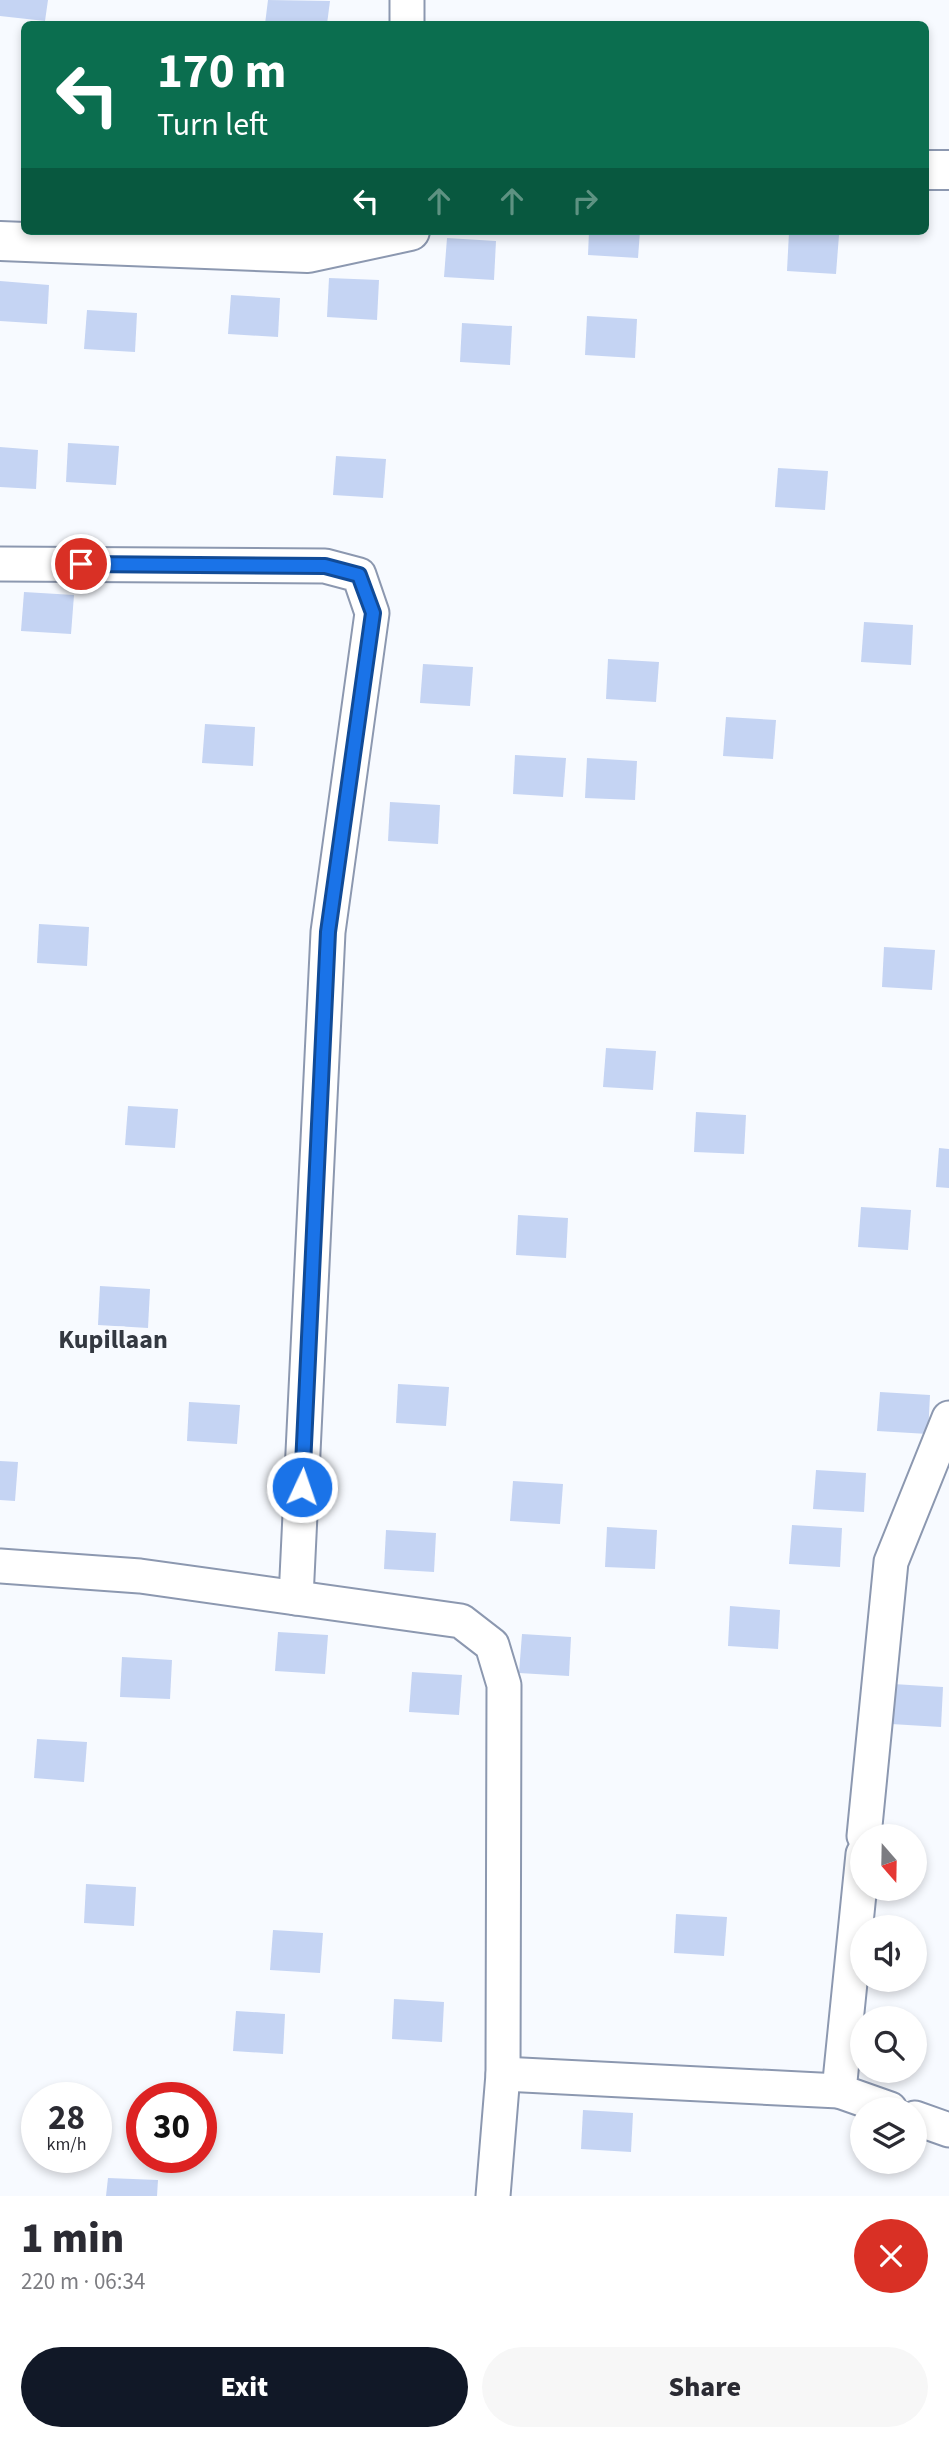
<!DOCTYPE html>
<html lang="en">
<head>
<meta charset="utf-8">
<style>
  :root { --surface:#fff; --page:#f7f7f7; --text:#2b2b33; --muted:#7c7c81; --accent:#111827 }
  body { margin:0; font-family:"Source Sans 3",sans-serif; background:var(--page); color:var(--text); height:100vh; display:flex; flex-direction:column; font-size:26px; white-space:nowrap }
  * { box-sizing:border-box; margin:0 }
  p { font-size:23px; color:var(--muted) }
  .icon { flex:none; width:38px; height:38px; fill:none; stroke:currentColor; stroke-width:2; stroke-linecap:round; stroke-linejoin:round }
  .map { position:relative; height:2196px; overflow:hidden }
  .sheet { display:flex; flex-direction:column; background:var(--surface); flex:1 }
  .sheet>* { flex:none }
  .hud { position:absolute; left:21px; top:21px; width:908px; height:214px; border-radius:10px; box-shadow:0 4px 10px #0003; background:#0b6e4f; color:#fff; overflow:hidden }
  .needle { width:46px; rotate:160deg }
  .controls { position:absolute; left:850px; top:1824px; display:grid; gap:14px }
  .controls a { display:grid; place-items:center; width:77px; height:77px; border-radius:50%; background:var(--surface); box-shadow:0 4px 10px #0003; font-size:35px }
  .speed { position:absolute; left:21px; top:2082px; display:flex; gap:14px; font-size:35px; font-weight:700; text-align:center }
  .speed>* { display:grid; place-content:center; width:91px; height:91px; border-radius:50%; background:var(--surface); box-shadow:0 4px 10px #0003; line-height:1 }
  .speed small { font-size:18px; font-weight:400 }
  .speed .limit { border:10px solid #d22; background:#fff; color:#111 }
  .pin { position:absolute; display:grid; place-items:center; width:60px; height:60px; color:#fff; margin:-30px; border:4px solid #fff; border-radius:50%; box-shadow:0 2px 7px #0007 }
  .me { position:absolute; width:77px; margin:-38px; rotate:3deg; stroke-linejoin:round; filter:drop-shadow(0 0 5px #0008) }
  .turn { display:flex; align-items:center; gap:24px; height:147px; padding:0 21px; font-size:32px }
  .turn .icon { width:91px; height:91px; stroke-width:2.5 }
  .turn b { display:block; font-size:49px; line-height:60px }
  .lanes { display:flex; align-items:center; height:66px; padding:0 21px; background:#0003; justify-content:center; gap:35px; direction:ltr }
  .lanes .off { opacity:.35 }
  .round { display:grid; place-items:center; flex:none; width:74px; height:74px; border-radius:37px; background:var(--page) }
  .headline { display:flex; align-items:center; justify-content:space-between; height:119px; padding:0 21px }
  h1 { font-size:42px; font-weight:800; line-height:52px }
  .action { display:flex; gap:14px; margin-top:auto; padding:14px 21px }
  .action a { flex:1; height:80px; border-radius:42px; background:var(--accent); color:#fff; font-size:28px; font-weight:800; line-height:80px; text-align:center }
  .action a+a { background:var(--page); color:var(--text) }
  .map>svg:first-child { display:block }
</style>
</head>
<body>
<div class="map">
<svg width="949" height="2196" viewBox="0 0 949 2196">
  <rect width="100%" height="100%" fill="#f7faff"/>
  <g fill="#c5d4f3">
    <polygon points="0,0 48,0 45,21 0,16"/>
    <polygon points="268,0 330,1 327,24 265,24"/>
    <polygon points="589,231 640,231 638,258 588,255"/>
    <polygon points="789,232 839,235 836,274 787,271"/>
    <polygon points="447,238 496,241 494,280 444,277"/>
    <polygon points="329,278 379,280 377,320 327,317"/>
    <polygon points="0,281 49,285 47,324 0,321"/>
    <polygon points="231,295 280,298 278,337 228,334"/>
    <polygon points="87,310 137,313 135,352 84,349"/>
    <polygon points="587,316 637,319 635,358 585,355"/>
    <polygon points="462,323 512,326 510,365 460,362"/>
    <polygon points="68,443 119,446 116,485 66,482"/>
    <polygon points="0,447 38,450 36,489 0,487"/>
    <polygon points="336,456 386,459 383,498 333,495"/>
    <polygon points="778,468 828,471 825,510 775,507"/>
    <polygon points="24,592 74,595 71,634 21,631"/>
    <polygon points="864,622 913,625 911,665 861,662"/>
    <polygon points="608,659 659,662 656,702 606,699"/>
    <polygon points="423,664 473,667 470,706 420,703"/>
    <polygon points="726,717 776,720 773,759 723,756"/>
    <polygon points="205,724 255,727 253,766 202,763"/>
    <polygon points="515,755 566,758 563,797 513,794"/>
    <polygon points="587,758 637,761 635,800 585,798"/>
    <polygon points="390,802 440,805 438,844 388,841"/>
    <polygon points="39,924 89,927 87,966 37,963"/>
    <polygon points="884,947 935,950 932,990 882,987"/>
    <polygon points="606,1048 656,1051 653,1090 603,1087"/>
    <polygon points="128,1106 178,1109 175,1148 125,1145"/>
    <polygon points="696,1112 746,1115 744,1154 694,1152"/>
    <polygon points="939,1148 949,1149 949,1188 936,1187"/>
    <polygon points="861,1207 911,1210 908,1250 858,1247"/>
    <polygon points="518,1215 568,1218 566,1258 516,1255"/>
    <polygon points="100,1286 150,1289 148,1328 98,1325"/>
    <polygon points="398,1384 449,1387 446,1426 396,1423"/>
    <polygon points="880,1392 930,1395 928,1434 877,1431"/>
    <polygon points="189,1402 240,1405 237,1444 187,1441"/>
    <polygon points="0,1461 18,1462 15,1501 0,1500"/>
    <polygon points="816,1470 866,1473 864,1512 813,1509"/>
    <polygon points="513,1481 563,1484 560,1524 510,1521"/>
    <polygon points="792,1525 842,1528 840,1567 789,1564"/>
    <polygon points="607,1527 657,1530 655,1569 605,1567"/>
    <polygon points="386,1530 436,1533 434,1572 384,1569"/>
    <polygon points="730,1606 780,1610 778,1649 728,1646"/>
    <polygon points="278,1632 328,1635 325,1674 275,1671"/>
    <polygon points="522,1634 571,1637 569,1676 519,1673"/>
    <polygon points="122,1657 172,1660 170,1699 120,1697"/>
    <polygon points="412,1672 462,1675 459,1715 409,1712"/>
    <polygon points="893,1684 943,1687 941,1727 891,1724"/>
    <polygon points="37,1739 87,1742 84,1782 34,1778"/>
    <polygon points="86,1884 136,1887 134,1926 84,1923"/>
    <polygon points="676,1914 727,1917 724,1956 674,1953"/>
    <polygon points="273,1930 323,1933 320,1973 270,1970"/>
    <polygon points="394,1999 444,2002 442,2042 392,2039"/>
    <polygon points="236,2011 285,2014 283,2054 233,2051"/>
    <polygon points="583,2110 633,2113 631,2152 581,2149"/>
    <polygon points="108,2178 158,2180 157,2196 106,2196"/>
  </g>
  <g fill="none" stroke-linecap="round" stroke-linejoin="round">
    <defs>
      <g id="street">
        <polyline points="407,0 407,24"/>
        <polyline points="0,564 325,566 359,575 372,613 328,932 296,1598"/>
        <polyline points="0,1566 140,1576 461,1621 492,1645 504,1685 503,2074 493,2196"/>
        <polyline points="864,1836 891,1562 949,1418"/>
        <polyline points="863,1854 839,2091 890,2109"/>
        <polyline points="503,2074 839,2091"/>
        <polyline points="915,2118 949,2130"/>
      </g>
      <g id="secondary">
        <polyline points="926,170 949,170"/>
        <polyline points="0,241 308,253 410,231"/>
      </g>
    </defs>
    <use href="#street" stroke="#8c98b0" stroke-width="37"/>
    <use href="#secondary" stroke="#8c98b0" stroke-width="42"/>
    <use href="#street" stroke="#fff" stroke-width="33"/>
    <use href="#secondary" stroke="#fff" stroke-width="38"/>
  </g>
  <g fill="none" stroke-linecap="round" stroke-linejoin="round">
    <defs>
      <polyline id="route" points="81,564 325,566 359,575 373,613 328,932 302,1487"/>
    </defs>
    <use href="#route" stroke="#114b97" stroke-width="18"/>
    <use href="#route" stroke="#1a73e8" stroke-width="12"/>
  </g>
  <g text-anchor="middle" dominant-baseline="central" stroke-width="7" stroke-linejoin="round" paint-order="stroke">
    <g font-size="26" font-weight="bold" fill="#333841" stroke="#f7faff">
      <text x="113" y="1339">Kupillaan</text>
    </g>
  </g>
</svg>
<div class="controls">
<a><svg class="needle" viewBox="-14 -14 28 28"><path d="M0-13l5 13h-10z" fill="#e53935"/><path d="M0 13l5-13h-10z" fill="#7c7c81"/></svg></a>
<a><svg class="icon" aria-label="sound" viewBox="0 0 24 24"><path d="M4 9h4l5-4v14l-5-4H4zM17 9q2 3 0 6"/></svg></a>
<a><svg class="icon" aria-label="search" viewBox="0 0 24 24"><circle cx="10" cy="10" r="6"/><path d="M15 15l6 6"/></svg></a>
<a><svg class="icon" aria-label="layers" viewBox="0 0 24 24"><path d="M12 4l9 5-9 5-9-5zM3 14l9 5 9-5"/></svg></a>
</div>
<div class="speed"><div>28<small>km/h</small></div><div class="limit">30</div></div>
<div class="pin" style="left:81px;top:564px;background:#d93025"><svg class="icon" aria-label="arrive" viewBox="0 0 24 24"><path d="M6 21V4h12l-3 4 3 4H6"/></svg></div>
<svg class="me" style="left:302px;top:1487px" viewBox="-20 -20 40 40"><circle r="17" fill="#1a73e8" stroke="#fff" stroke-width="3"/><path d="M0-11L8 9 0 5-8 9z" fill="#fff"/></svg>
<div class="hud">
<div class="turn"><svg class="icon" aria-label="left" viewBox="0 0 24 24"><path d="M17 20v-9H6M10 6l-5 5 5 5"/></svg><div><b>170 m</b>Turn left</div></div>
<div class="lanes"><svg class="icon" aria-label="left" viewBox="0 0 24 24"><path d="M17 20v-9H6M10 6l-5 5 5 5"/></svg><svg class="icon off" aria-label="ahead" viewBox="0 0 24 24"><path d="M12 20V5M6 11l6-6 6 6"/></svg><svg class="icon off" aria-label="ahead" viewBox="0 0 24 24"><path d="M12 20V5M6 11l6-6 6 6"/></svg><svg class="icon off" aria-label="right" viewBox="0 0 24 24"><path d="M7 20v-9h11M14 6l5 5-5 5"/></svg></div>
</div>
</div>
<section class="sheet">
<div class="headline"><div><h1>1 min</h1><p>220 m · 06:34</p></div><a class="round" style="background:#d93025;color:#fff"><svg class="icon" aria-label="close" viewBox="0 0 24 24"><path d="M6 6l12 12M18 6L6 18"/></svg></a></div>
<div class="action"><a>Exit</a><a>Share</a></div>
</section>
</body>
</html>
